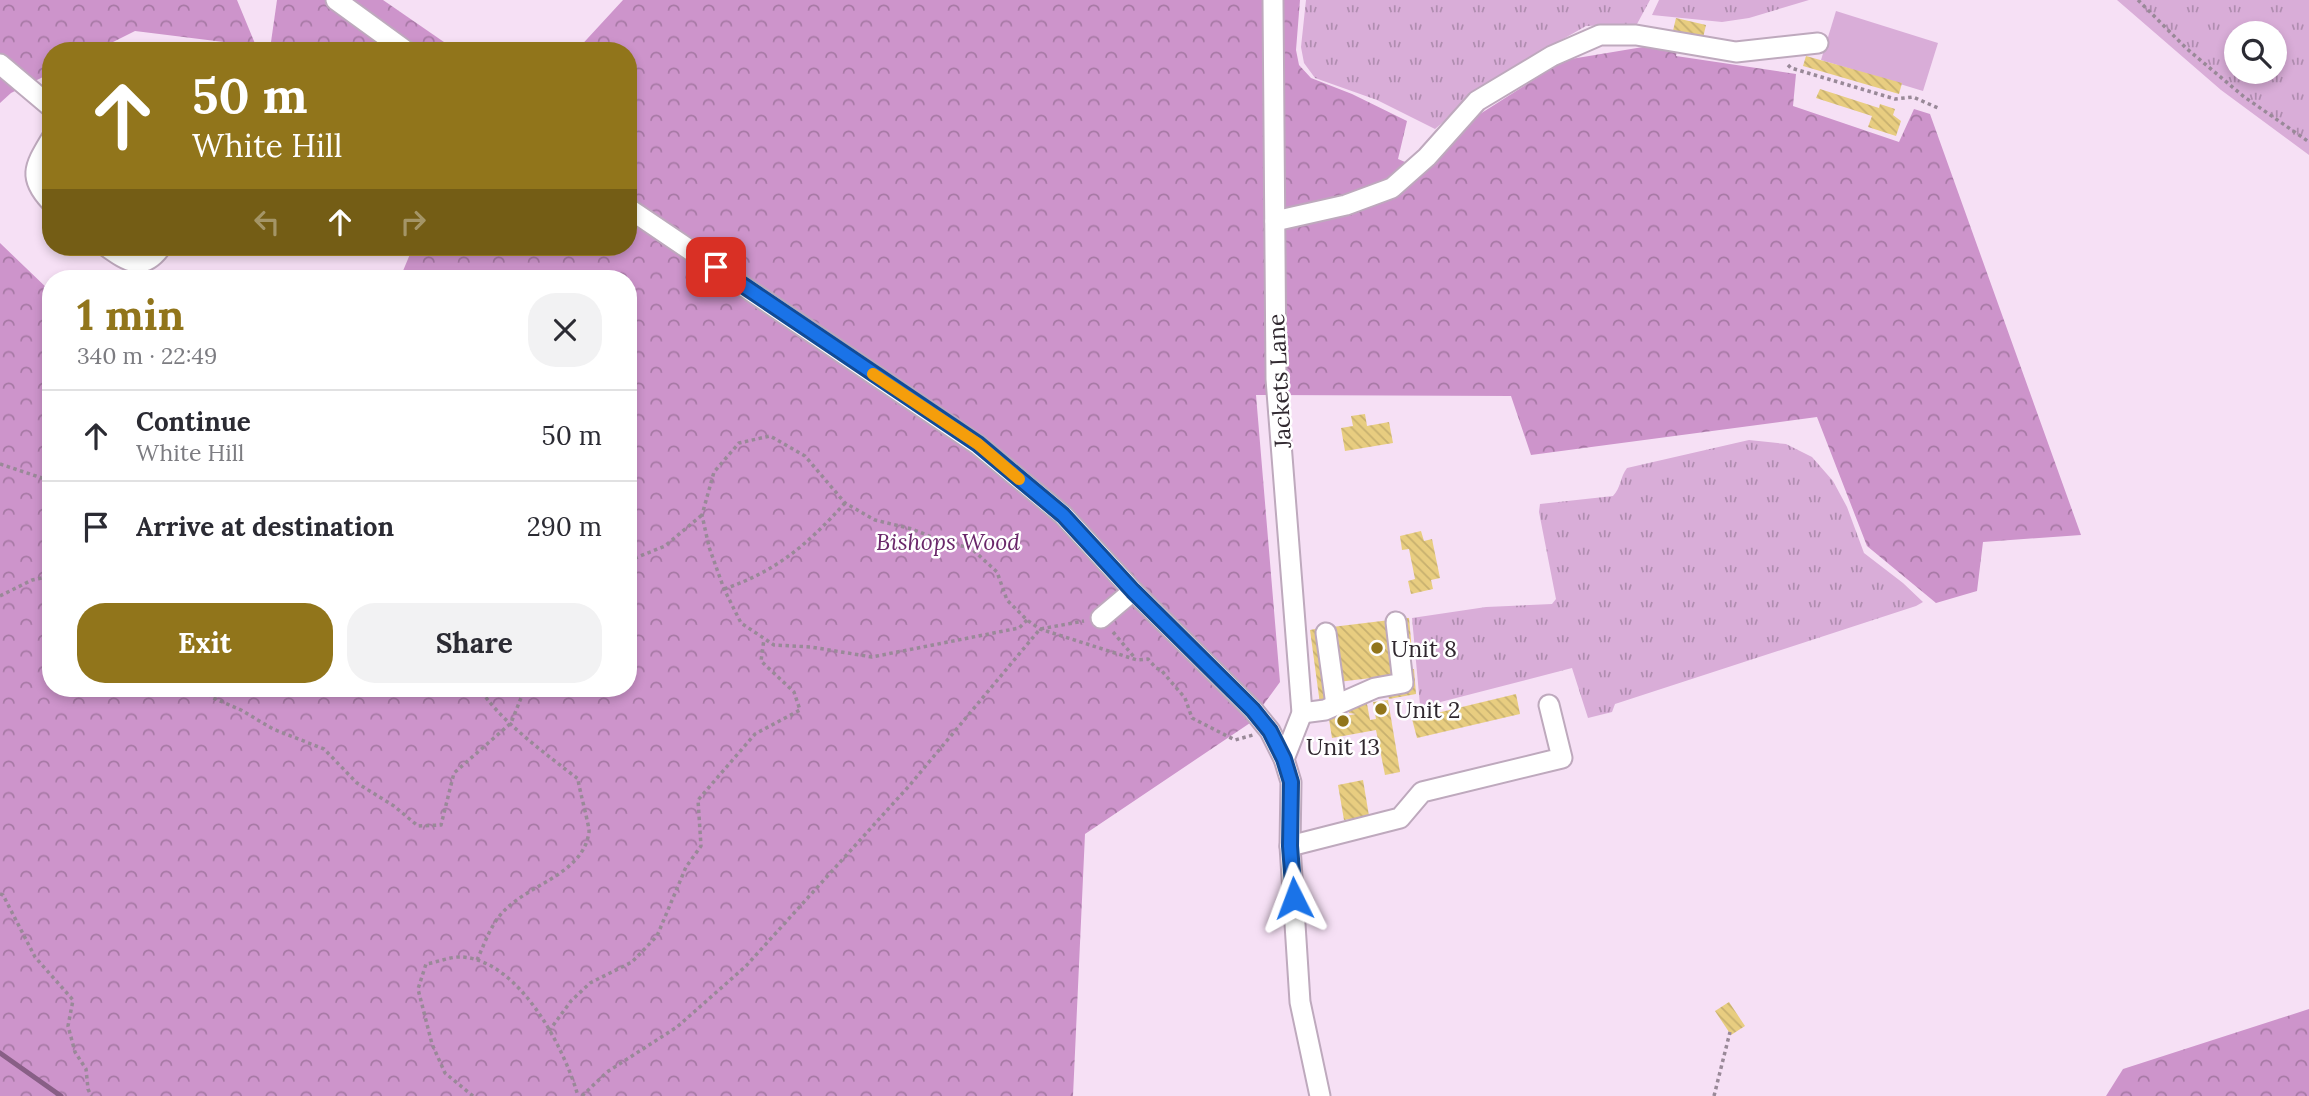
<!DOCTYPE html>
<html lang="en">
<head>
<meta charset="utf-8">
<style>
  :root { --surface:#fff; --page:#f2f2f3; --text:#2b2b33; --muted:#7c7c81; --line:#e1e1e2; --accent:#91751b }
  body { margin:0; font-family:Lora,serif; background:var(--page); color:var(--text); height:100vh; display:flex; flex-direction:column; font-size:26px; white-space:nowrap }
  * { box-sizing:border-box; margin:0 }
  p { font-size:23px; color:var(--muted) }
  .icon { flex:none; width:38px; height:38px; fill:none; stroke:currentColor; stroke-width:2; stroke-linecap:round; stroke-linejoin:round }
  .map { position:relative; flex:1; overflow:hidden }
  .panel { position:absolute; left:42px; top:270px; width:595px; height:427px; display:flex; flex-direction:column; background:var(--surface); border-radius:28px; box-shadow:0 4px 10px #0003 }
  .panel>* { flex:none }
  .top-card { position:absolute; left:42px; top:42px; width:595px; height:214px; border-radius:28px; box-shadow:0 4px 10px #0003; background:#91751b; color:#fff; overflow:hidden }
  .fabs { position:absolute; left:2224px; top:21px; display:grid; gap:14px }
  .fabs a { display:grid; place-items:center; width:63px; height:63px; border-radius:50%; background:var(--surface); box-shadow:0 4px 10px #0003; font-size:35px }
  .pin { position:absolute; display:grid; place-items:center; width:60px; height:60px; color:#fff; margin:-30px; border-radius:14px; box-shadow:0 4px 10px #0006 }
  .me { position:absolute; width:77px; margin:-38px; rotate:357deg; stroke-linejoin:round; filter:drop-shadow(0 0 5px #0008) }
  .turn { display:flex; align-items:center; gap:24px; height:147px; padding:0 35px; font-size:32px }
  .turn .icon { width:91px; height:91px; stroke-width:2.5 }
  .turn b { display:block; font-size:49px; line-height:60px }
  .lanes { display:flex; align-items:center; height:66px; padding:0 35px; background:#0003; justify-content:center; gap:35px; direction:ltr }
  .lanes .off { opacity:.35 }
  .round { display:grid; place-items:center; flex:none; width:74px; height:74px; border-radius:28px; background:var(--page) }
  .head { display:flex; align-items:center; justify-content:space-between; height:119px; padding:0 35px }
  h1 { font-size:42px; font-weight:700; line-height:52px; color:var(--accent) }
  .button { display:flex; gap:14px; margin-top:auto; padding:14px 35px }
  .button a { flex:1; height:80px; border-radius:28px; background:var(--accent); color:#fff; font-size:28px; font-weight:700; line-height:80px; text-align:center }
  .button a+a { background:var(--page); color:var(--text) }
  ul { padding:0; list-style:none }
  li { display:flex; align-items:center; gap:21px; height:91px; padding:0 35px; border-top:2px solid var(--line) }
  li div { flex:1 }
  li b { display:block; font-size:26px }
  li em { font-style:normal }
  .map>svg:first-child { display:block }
</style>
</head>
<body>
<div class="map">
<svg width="2309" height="1096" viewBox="0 0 2309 1096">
  <defs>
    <pattern id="grass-tufts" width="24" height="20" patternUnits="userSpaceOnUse" patternTransform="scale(1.75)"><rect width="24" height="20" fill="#d9add8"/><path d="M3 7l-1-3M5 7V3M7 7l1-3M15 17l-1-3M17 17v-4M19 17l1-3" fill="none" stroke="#b08db0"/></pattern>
    <pattern id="forest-crowns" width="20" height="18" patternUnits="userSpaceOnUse" patternTransform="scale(1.75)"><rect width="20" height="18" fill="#cd94cb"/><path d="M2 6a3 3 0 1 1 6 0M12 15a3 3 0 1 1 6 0" fill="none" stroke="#a779a5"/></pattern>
    <pattern id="building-back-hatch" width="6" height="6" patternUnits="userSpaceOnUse" patternTransform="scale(1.75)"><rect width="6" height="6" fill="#e8cd80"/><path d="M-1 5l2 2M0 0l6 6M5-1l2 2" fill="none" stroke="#c7b06f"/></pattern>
  </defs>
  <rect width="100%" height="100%" fill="#f6e0f5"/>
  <g fill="url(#grass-tufts)" fill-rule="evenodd">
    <polygon points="1306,0 1650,0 1637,24 1586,26 1493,79 1435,129 1377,100 1315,78 1304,63 1301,47"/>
    <polygon points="1659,0 1809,0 1749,18 1722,22 1652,15"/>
    <path d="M2117 0H2309V155L2221 90ZM2275 33V72H2236V33Z"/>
    <path d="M1749 440 1786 444 1812 457 1833 481 1847 507 1864 553 1903 583 1923 602 1916 606 1615 704 1612 712 1588 718 1572 668 1425 706 1420 705 1412 618 1486 607 1552 604 1556 599 1539 512 1540 504 1613 496C1621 488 1620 477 1627 468Z"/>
  </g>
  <g fill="url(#forest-crowns)">
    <polygon points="0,0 237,0 256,46 135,31 95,51 51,51 51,73 11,93 0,103"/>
    <polygon points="277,0 383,0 457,51 275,51 271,42"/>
    <polygon points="623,0 1300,0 1296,50 1299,65 1311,78 1352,94 1407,121 1398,159 1424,170 1458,128 1565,60 1679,41 1676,56 1796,74 1793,106 1899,142 1914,109 1930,114 2081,535 1983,542 1977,591 1936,603 1867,546 1817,417 1531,455 1511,396 1256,395 1280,682 1250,723 1085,834 1073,1096 0,1096 0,243 51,292 51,688 628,688 628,278 400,278 413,247 628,247 628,51 576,51"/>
    <polygon points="2309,1009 2309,1096 2106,1096 2123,1069"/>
  </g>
  <polygon fill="#d9add8" points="1836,11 1938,43 1923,91 1821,60"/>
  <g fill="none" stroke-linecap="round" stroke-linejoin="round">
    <polyline stroke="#885f86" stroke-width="5" points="0,1053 61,1096"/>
  </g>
  <g fill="url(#building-back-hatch)">
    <polygon points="1676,18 1706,25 1702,42 1672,35"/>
    <polygon points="1806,56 1902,83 1899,94 1803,66"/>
    <polygon points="1820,89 1879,108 1880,104 1895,109 1893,115 1901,121 1896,136 1868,127 1872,116 1816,98"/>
    <polygon points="1365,414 1367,426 1389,422 1393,443 1345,451 1341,428 1353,426 1351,416"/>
    <polygon points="1421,531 1424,541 1432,539 1440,578 1431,580 1433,589 1411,594 1408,581 1415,579 1409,549 1402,550 1400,536"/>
    <polygon points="1401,618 1409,618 1412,651 1405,652"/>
    <polygon points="1390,620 1396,675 1338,682 1332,627"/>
    <polygon points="1320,628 1330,702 1320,704 1310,630"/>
    <polygon points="1406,669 1414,669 1416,694 1389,699 1387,692"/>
    <polygon points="1516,694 1520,714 1417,738 1412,719"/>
    <polygon points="1388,700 1400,772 1385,775 1376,730 1332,738 1329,719 1356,714 1349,713 1348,707 1367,704 1370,720 1376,719 1373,702"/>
    <polygon points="1363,780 1369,816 1344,820 1338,785"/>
    <polygon points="1729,1002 1745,1026 1731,1035 1715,1011"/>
  </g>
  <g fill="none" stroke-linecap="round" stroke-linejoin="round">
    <defs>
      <g id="minor">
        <polyline points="336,0 406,51"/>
        <polyline points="1273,0 1276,379 1302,713 1284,759"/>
        <polyline points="0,64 51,107"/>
        <path d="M51 139C35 166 27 177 51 202"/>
        <polyline points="628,208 978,445 1063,515 1133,591 1253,710 1270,731 1284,759 1291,782 1290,846 1300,1002 1320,1096"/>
        <polyline points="1275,221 1346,205 1392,188 1427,157 1477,101 1552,56 1600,35 1636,35 1736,52 1818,43"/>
        <path d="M107 247C128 262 143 272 161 247"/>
        <polyline points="1101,618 1133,591"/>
        <polyline points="1326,633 1336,705"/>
        <polyline points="1302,713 1325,710 1375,688 1403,683 1396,622"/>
        <polyline points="1290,846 1400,818 1422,792 1562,758 1549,705"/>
      </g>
    </defs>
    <use href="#minor" stroke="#bea9bd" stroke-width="23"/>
    <g stroke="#998998" stroke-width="3.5" stroke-dasharray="3.5 3.5" stroke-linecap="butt">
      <polyline points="2138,0 2186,48 2243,96 2309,142"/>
      <polyline points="1788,65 1791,68 1895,99 1913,97 1938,108"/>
      <polyline points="0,464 51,481"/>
      <polyline points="628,561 665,546 702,515"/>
      <path d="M724 589C777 571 808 544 845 503"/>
      <polyline points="0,596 32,580 51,576"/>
      <polyline points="1027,620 1019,628 872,657 811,647 774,645 741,623 724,589 709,547 702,515 714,472 739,443 770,436 805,456 845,503 875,520 912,529 944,542 971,548 997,572 1007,600 1027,620 1040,629 1137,660 1148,659 1156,668 1161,670 1185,698 1192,718 1235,740 1253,735"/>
      <polyline points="1113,632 1135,658"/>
      <polyline points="204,688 211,697 241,710 273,729 324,749 357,783 394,806 418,826 441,825 454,773 511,723 525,688"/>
      <polyline points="0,894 3,895 35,957 73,1000 68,1026 75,1052 86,1069 88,1089 91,1096"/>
      <path d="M477 960C484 945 491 924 503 912 528 884 583 875 589 832 590 828 579 789 578 779 550 757 496 718 480 688"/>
      <polyline points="549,1031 571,1001 590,983 632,962 657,936 686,867 701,846 698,800 755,734 800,710 794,692 761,661 764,639"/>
      <path d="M473 1096 445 1073 432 1044 418 989 426 964C438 962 452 956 463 957 520 962 564 1047 578 1096"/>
      <polyline points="582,1096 607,1072 677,1027 746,966 909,786 1040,629 1084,621"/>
      <polyline points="1714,1096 1730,1032"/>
    </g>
    <use href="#minor" stroke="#fff" stroke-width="19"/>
  </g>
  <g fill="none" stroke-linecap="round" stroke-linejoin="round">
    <defs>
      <polyline id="route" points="716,267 978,444 1063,515 1133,591 1253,710 1270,731 1284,759 1291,782 1290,846 1294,898"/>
    </defs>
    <use href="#route" stroke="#114b97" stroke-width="18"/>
    <use href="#route" stroke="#1a73e8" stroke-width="12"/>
    <polyline stroke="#f59e0b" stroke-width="12" points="873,374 978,444 1019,479"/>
  </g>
  <g fill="#91751b" stroke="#fff" stroke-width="2.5">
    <circle cx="1377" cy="648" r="7"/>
    <circle cx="1381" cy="709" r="7"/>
    <circle cx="1343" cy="721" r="7"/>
  </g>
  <g text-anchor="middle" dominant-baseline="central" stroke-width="5" stroke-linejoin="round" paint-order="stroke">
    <g font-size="23" fill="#30282f" stroke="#fff">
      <text transform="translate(1279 381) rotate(-93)">Jackets Lane</text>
    </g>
    <g font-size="23" font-style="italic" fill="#6a276a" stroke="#fff">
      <text x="948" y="541">Bishops Wood</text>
    </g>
    <g font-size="23" fill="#30282f" stroke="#fff" text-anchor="start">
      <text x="1391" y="648">Unit 8</text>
      <text x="1395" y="709">Unit 2</text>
      <text x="1343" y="746" text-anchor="middle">Unit 13</text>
    </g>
  </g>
</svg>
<div class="fabs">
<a><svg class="icon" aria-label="search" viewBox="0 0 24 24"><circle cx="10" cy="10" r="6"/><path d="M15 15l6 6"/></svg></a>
</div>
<div class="pin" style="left:716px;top:267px;background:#d93025"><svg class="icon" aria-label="arrive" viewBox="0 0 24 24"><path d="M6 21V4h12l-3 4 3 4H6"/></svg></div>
<svg class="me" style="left:1294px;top:898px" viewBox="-20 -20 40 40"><path d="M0-17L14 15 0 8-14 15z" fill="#1a73e8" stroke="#fff" stroke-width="4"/></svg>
<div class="top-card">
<div class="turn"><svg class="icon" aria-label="ahead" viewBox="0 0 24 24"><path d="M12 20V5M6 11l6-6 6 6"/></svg><div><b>50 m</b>White Hill</div></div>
<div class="lanes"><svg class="icon off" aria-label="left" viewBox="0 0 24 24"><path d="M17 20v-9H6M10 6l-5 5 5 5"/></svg><svg class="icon" aria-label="ahead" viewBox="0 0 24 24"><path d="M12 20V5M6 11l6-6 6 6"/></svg><svg class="icon off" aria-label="right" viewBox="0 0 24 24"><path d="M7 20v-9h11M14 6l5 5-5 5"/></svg></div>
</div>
<section class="panel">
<div class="head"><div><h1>1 min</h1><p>340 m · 22:49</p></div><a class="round"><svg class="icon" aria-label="close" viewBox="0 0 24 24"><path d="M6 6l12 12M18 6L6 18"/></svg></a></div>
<ul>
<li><svg class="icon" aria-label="ahead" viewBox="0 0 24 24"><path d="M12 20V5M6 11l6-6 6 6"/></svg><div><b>Continue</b><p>White Hill</p></div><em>50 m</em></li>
<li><svg class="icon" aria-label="arrive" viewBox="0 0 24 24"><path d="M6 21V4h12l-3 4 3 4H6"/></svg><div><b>Arrive at destination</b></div><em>290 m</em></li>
</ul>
<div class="button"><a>Exit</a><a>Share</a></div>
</section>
</div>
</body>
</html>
